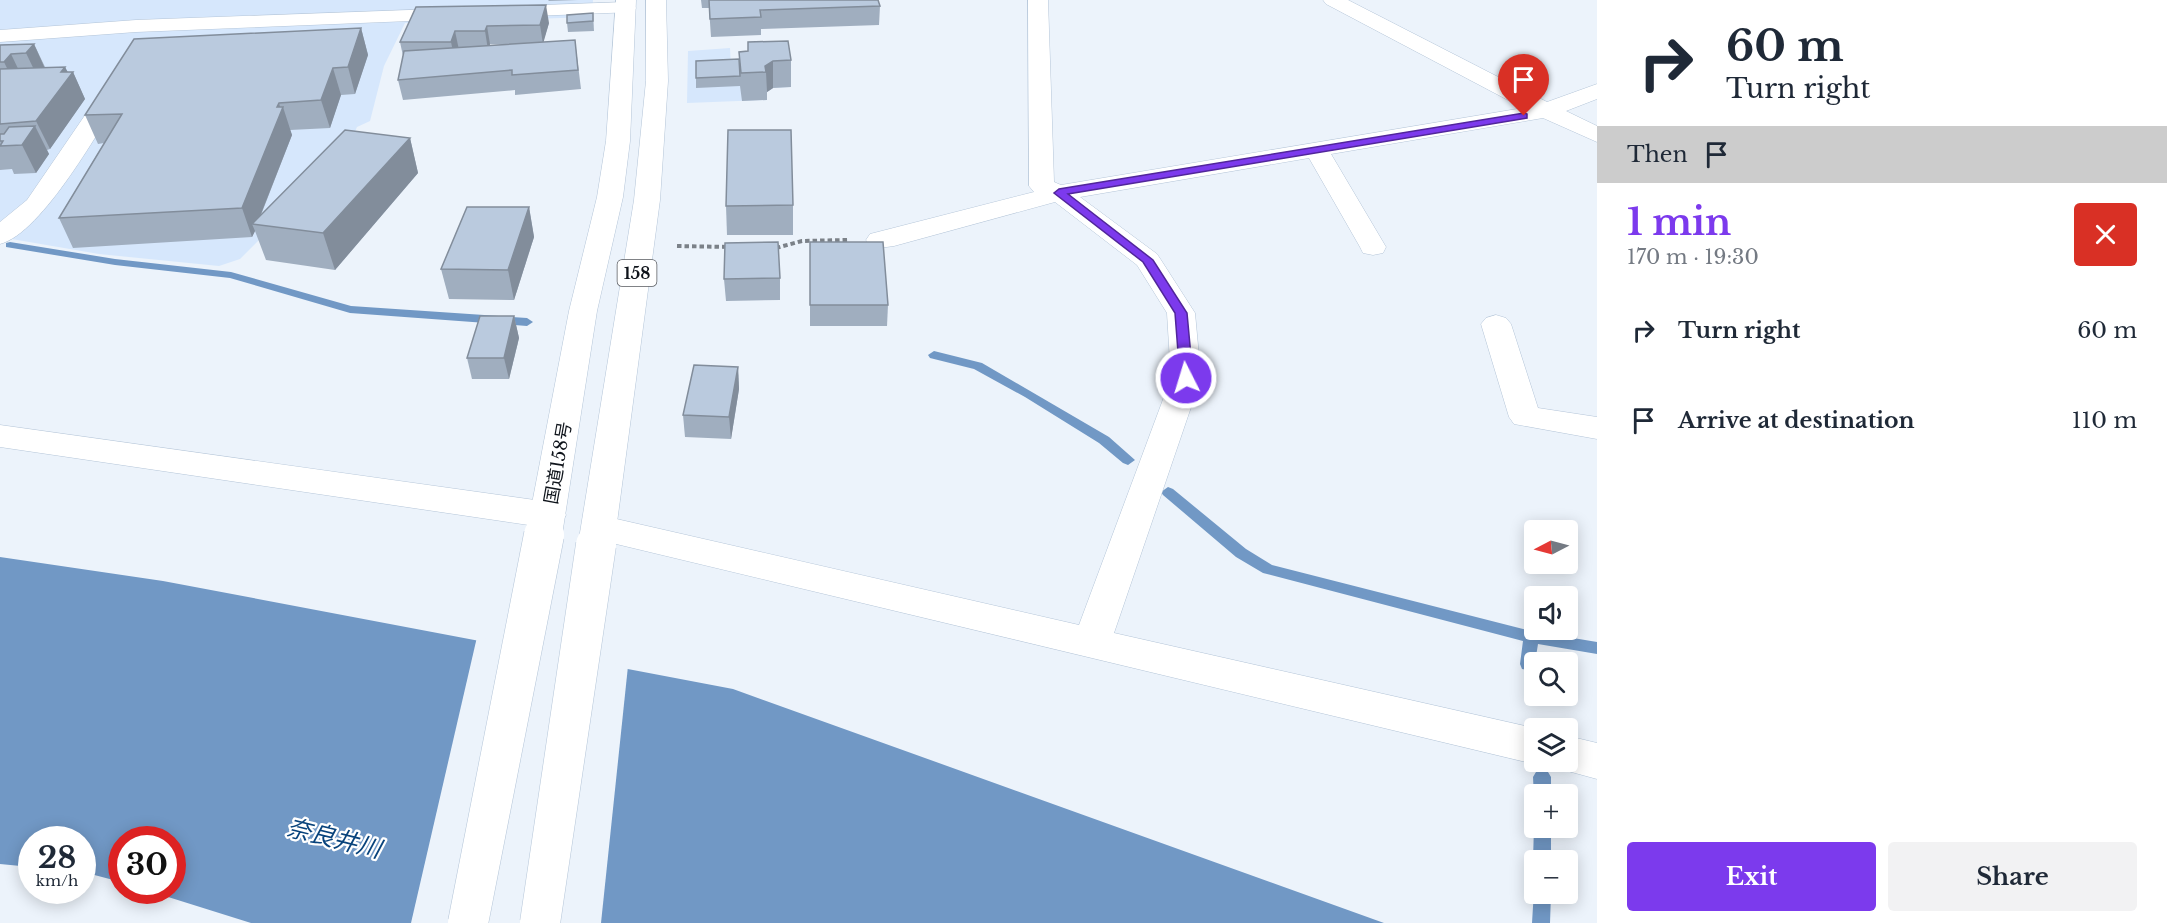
<!DOCTYPE html>
<html lang="en">
<head>
<meta charset="utf-8">
<style>
  :root { --surface:#fff; --page:#f2f2f3; --text:#1f2937; --muted:#747a83; --accent:#7c3aed }
  body { margin:0; font-family:"Libre Baskerville","Noto Sans JP",serif; background:var(--page); color:var(--text); height:100vh; display:flex; flex-direction:column; font-size:22px; white-space:nowrap }
  * { box-sizing:border-box; margin:0 }
  p { font-size:20px; color:var(--muted) }
  .icon { flex:none; width:33px; height:33px; fill:none; stroke:currentColor; stroke-width:2; stroke-linecap:round; stroke-linejoin:round }
  .map { position:relative; flex:1; overflow:hidden }
  .drawer { display:flex; flex-direction:column; background:var(--surface); width:570px }
  .drawer>* { flex:none }
  .guide { background:#fff; color:var(--text); overflow:hidden }
  .needle { width:39px; rotate:264deg }
  .fabs { position:absolute; left:1524px; top:520px; display:grid; gap:12px }
  .fabs a { display:grid; place-items:center; width:54px; height:54px; border-radius:6px; background:var(--surface); box-shadow:0 3px 15px #0003; font-size:30px }
  .speed { position:absolute; left:18px; top:826px; display:flex; gap:12px; font-size:30px; font-weight:700; text-align:center }
  .speed>* { display:grid; place-content:center; width:78px; height:78px; border-radius:50%; background:var(--surface); box-shadow:0 3px 15px #0003; line-height:1 }
  .speed small { font-size:15px; font-weight:400 }
  .speed .limit { border:9px solid #d22; background:#fff; color:#111 }
  .pin { position:absolute; display:grid; place-items:center; width:51px; height:51px; color:#fff; margin:-62px -26px; border-radius:50% 50% 50% 0; rotate:-45deg; box-shadow:0 0 6px #0007 }
  .pin .icon { rotate:45deg }
  .me { position:absolute; width:66px; margin:-33px; rotate:355deg; stroke-linejoin:round; filter:drop-shadow(0 0 4px #0008) }
  .turn { display:flex; align-items:center; gap:21px; height:126px; padding:0 30px; font-size:27px }
  .turn .icon { width:78px; height:78px; stroke-width:2.5 }
  .turn b { display:block; font-size:42px; line-height:51px }
  .then { display:flex; align-items:center; height:57px; padding:0 30px; background:#0003; gap:12px; font-size:22px }
  .round { display:grid; place-items:center; flex:none; width:63px; height:63px; border-radius:6px; background:var(--page) }
  .headline { display:flex; align-items:center; justify-content:space-between; height:102px; padding:0 30px }
  h1 { font-size:36px; font-weight:800; line-height:45px; color:var(--accent) }
  .action { display:flex; gap:12px; margin-top:auto; padding:12px 30px }
  .action a { flex:1; height:69px; border-radius:6px; background:var(--accent); color:#fff; font-size:24px; font-weight:800; line-height:69px; text-align:center }
  .action a+a { background:var(--page); color:var(--text) }
  ul { padding:0; list-style:none }
  li { display:flex; align-items:center; gap:18px; height:90px; padding:0 30px }
  li div { flex:1 }
  li b { display:block; font-size:22px }
  li em { font-style:normal }
  main { display:flex; flex:1; min-height:0 }
  .map>svg:first-child { display:block }
</style>
</head>
<body>
<main>
<div class="map">
<svg width="1597" height="923" viewBox="0 0 1597 923">
  <rect width="100%" height="100%" fill="#ecf3fb"/>
  <g fill="#d6e7fc">
    <polygon points="0,0 593,0 592,17 405,23 384,66 370,121 357,127 340,165 332,167 240,259 219,266 99,254 0,237"/>
    <polygon points="730,48 731,69 788,67 791,87 773,88 766,93 767,100 687,103 688,51"/>
  </g>
  <polygon fill="#7198c5" points="0,557 163,581 733,689 1384,923 251,923 149,891 172,891 172,840 122,840 121,882 83,872 82,840 32,840 31,867 0,864"/>
  <polygon fill="#ecf3fb" points="477,637 628,666 601,923 411,923"/>
  <g fill="none" stroke-linecap="round" stroke-linejoin="round">
    <g fill="#7198c5" fill-rule="evenodd">
      <polygon points="10,242 115,259 231,272 351,306 527,318 533,322 527,326 350,313 230,278 115,265 6,247 6,243"/>
      <polygon points="934,351 982,363 1109,437 1135,460 1128,465 1123,463 1099,443 1025,397 974,369 930,358 928,355"/>
      <polygon points="1168,487 1173,489 1246,549 1272,565 1531,631 1597,642 1597,654 1538,644 1534,669 1528,670 1522,669 1520,664 1523,641 1263,573 1236,557 1163,495 1161,492"/>
      <polygon points="1542,769 1548,772 1551,777 1551,795 1534,795 1534,798 1533,777 1536,772"/>
      <polygon points="1534,825 1534,828 1551,828 1551,861 1534,861 1534,865 1533,861"/>
      <polygon points="1534,890 1534,894 1551,894 1550,923 1532,923"/>
    </g>
    <defs>
      <g id="minor">
        <polygon points="1028,0 1048,0 1054,182 1061,185 1523,108 1326,4 1323,0 1348,0 1547,102 1597,84 1597,99 1566,111 1597,126 1597,142 1543,118 1331,154 1386,247 1383,253 1373,255 1363,253 1360,247 1309,158 1080,197 1157,254 1161,260 1195,313 1201,378 1114,633 1534,728 1536,729 1534,762 1539,762 1534,764 587,537 582,528 587,519 599,515 1079,625 1171,378 1167,313 1137,265 1055,202 894,246 879,248 870,246 866,240 870,234 1034,192 1029,186"/>
        <polygon points="626,2 633,4 636,8 633,12 136,32 0,42 0,30 136,20"/>
        <path d="M115 81 123 83 126 88C101 126 43 233 0 244V222L27 200 107 83Z"/>
        <polygon points="1496,315 1506,318 1511,324 1538,408 1597,417 1597,439 1514,424 1509,417 1481,324 1486,318"/>
        <polygon points="0,425 549,502 561,506 566,515 561,524 549,528 0,447"/>
        <polygon points="1568,736 1597,743 1597,779 1553,767 1551,762 1568,762"/>
      </g>
      <g id="highway">
        <polygon points="616,0 636,0 630,141 623,197 597,311 562,535 556,544 544,548 532,544 526,535 569,311 597,197 606,141"/>
        <polygon points="646,0 666,0 668,81 660,200 614,545 609,554 596,558 583,554 578,545 634,200 646,81"/>
      </g>
    </defs>
    <use href="#minor" stroke="#b4c5d8" stroke-width="1"/>
    <use href="#highway" stroke="#b4c5d8" stroke-width="1"/>
    <g stroke="#7b8188" stroke-width="4" stroke-dasharray="4.5 3" stroke-linecap="butt">
      <polyline points="677,246 729,247"/>
      <polyline points="776,248 802,241 848,240"/>
    </g>
    <use href="#minor" fill="#fff" fill-rule="evenodd"/>
    <use href="#highway" fill="#fff" fill-rule="evenodd"/>
    <defs>
      <g id="highway-bridge">
        <polyline points="468,923 544,535"/>
        <polyline points="540,923 596,545"/>
      </g>
    </defs>
    <use href="#highway-bridge" stroke="#b4c5d8" stroke-width="41" stroke-linecap="butt"/>
    <use href="#highway-bridge" stroke="#fff" stroke-width="40"/>
  </g>
  <g fill="#a0aebf" fill-rule="evenodd">
    <polygon points="548,0 578,0 549,1"/>
    <polygon points="701,0 878,0 880,6 879,25 761,29 761,35 711,37 709,8 702,8"/>
    <path d="M416 7 549 23 543 42 575 40 581 89 515 95V90L403 100 398 80 403 56 400 42ZM490 44H511L490 45Z"/>
    <polygon points="593,13 594,31 568,32 567,23"/>
    <polygon points="361,28 368,55 355,94 341,95 330,128 290,130 292,135 261,215 410,138 418,173 335,270 266,260 255,231 252,237 73,248 59,218 104,143 98,144 85,115"/>
    <polygon points="34,44 45,67 65,67 67,72 73,72 85,99 50,149 47,150 49,154 36,173 14,174 12,169 0,170 0,45"/>
    <polygon points="739,52 791,60 791,87 773,88 767,92 767,100 742,101 740,86 696,88 696,78 739,59"/>
    <polygon points="793,205 793,235 727,235 726,206"/>
    <polygon points="529,207 534,237 514,300 449,299 441,269"/>
    <polygon points="810,242 888,305 887,326 810,326"/>
    <polygon points="780,278 780,300 726,301 724,279"/>
    <polygon points="514,316 519,338 509,379 472,379 467,358"/>
    <polygon points="738,367 739,389 731,439 685,437 683,415"/>
  </g>
  <g fill="#828d9b">
    <polygon points="546,5 549,23 543,44 540,25"/>
    <polygon points="487,26 490,44 488,50 485,31"/>
    <polygon points="361,28 368,55 355,94 348,67"/>
    <polygon points="455,31 459,50 455,61 451,42"/>
    <polygon points="34,44 46,71 39,80 26,53"/>
    <polygon points="11,54 24,81 17,89 4,62"/>
    <polygon points="773,61 773,88 767,92 766,72 765,66"/>
    <polygon points="65,67 70,76 73,72 85,99 50,149 36,121 61,72"/>
    <polygon points="333,68 341,95 330,128 321,100"/>
    <polygon points="279,103 281,111 283,107 292,135 257,224 252,224 255,231 252,237 242,208"/>
    <polygon points="35,126 49,154 36,173 22,145"/>
    <polygon points="410,138 418,173 335,270 323,233"/>
    <polygon points="529,207 534,237 514,300 508,270"/>
    <polygon points="514,316 519,338 509,379 504,358"/>
    <polygon points="738,367 739,389 731,439 729,417"/>
  </g>
  <g fill="#bacade" stroke="#828d9b" stroke-width="1.5">
    <polygon points="709,0 878,0 880,6 760,10 761,17 710,19"/>
    <polygon points="546,5 540,25 487,26 485,31 455,31 451,42 400,42 416,7"/>
    <polygon points="593,13 593,21 567,23 567,15"/>
    <polygon points="361,28 348,67 333,68 321,100 279,103 277,107 283,107 242,208 59,218 122,114 85,115 134,39"/>
    <polygon points="575,40 578,70 512,75 512,70 398,80 404,51"/>
    <polygon points="788,41 791,60 773,61 765,66 766,72 741,73 739,52 748,51 748,42"/>
    <polygon points="34,44 26,53 11,54 4,62 0,62 0,45"/>
    <polygon points="739,59 740,76 696,78 696,61"/>
    <polygon points="65,67 61,72 73,72 36,121 0,124 0,69"/>
    <polygon points="35,126 22,145 0,146 3,141 0,141 0,134 4,134 9,127"/>
    <polygon points="345,130 410,138 323,233 252,224"/>
    <polygon points="728,130 791,130 793,205 726,206"/>
    <polygon points="467,207 529,207 508,270 441,269"/>
    <polygon points="778,242 780,278 724,279 725,243"/>
    <polygon points="810,242 883,242 888,305 810,305"/>
    <polygon points="480,316 514,316 504,358 467,358"/>
    <polygon points="694,365 738,367 729,417 683,415"/>
  </g>
  <polygon fill="#7c3aed" stroke="#51269a" stroke-width="1.5" points="1524,113 1527,114 1527,118 1068,194 1153,260 1187,313 1193,378 1186,382 1180,378 1175,313 1143,262 1054,193 1059,189"/>
  <g text-anchor="middle" dominant-baseline="central" stroke-width="4.5" stroke-linejoin="round" paint-order="stroke">
    <rect fill="#fff" stroke="#575a5f" stroke-width="1.5" x="617.5" y="260" width="39" height="26" rx="4.5"/>
    <g font-size="16" font-weight="bold" fill="#0f141b">
      <text x="637" y="273">158</text>
    </g>
    <g font-size="18" fill="#0f141b" stroke="#fff">
      <text transform="translate(558 463) rotate(-80)">国道158号</text>
    </g>
    <g font-size="24" font-style="italic" fill="#08437c" stroke="#fff">
      <text transform="translate(334 838) rotate(14)">奈良井川</text>
    </g>
  </g>
</svg>
<div class="fabs">
<a><svg class="needle" viewBox="-14 -14 28 28"><path d="M0-13l5 13h-10z" fill="#e53935"/><path d="M0 13l5-13h-10z" fill="#747a83"/></svg></a>
<a><svg class="icon" aria-label="sound" viewBox="0 0 24 24"><path d="M4 9h4l5-4v14l-5-4H4zM17 9q2 3 0 6"/></svg></a>
<a><svg class="icon" aria-label="search" viewBox="0 0 24 24"><circle cx="10" cy="10" r="6"/><path d="M15 15l6 6"/></svg></a>
<a><svg class="icon" aria-label="layers" viewBox="0 0 24 24"><path d="M12 4l9 5-9 5-9-5zM3 14l9 5 9-5"/></svg></a>
<a>+</a>
<a>−</a>
</div>
<div class="speed"><div>28<small>km/h</small></div><div class="limit">30</div></div>
<div class="pin" style="left:1524px;top:116px;background:#d93025"><svg class="icon" aria-label="arrive" viewBox="0 0 24 24"><path d="M6 21V4h12l-3 4 3 4H6"/></svg></div>
<svg class="me" style="left:1186px;top:378px" viewBox="-20 -20 40 40"><circle r="17" fill="#7c3aed" stroke="#fff" stroke-width="3"/><path d="M0-11L8 9 0 5-8 9z" fill="#fff"/></svg>
</div>
<section class="drawer">
<div class="guide">
<div class="turn"><svg class="icon" aria-label="right" viewBox="0 0 24 24"><path d="M7 20v-9h11M14 6l5 5-5 5"/></svg><div><b>60 m</b>Turn right</div></div>
<div class="then">Then<svg class="icon" aria-label="arrive" viewBox="0 0 24 24"><path d="M6 21V4h12l-3 4 3 4H6"/></svg></div>
</div>
<div class="headline"><div><h1>1 min</h1><p>170 m · 19:30</p></div><a class="round" style="background:#d93025;color:#fff"><svg class="icon" aria-label="close" viewBox="0 0 24 24"><path d="M6 6l12 12M18 6L6 18"/></svg></a></div>
<ul>
<li><svg class="icon" aria-label="right" viewBox="0 0 24 24"><path d="M7 20v-9h11M14 6l5 5-5 5"/></svg><div><b>Turn right</b></div><em>60 m</em></li>
<li><svg class="icon" aria-label="arrive" viewBox="0 0 24 24"><path d="M6 21V4h12l-3 4 3 4H6"/></svg><div><b>Arrive at destination</b></div><em>110 m</em></li>
</ul>
<div class="action"><a>Exit</a><a>Share</a></div>
</section>
</main>
</body>
</html>
